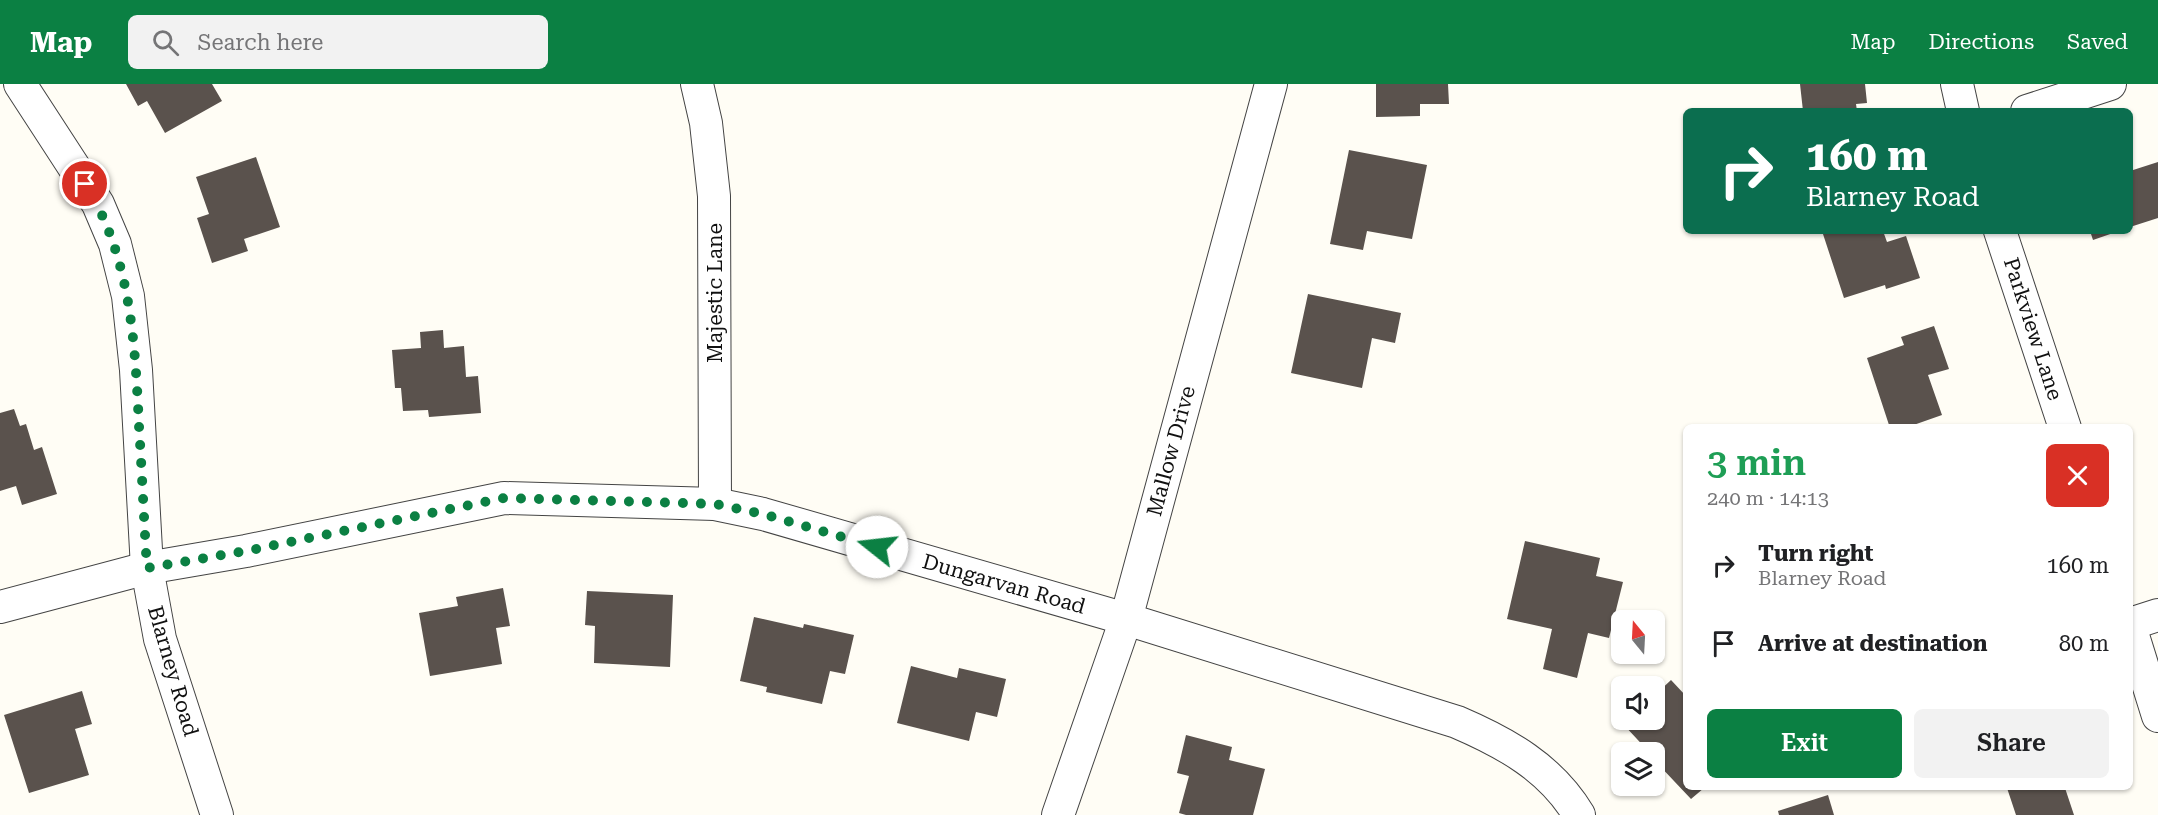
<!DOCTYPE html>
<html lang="en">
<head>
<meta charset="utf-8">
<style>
  :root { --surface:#fff; --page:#f2f2f2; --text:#202124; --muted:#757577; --accent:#0b8043 }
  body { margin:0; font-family:"Roboto Serif",serif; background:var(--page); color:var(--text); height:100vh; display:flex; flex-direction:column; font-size:22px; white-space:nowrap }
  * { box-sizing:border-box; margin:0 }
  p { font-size:20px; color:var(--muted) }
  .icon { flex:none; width:33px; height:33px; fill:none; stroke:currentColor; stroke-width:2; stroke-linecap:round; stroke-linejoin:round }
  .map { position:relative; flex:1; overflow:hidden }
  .details { position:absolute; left:1683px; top:340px; width:450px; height:366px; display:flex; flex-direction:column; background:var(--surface); border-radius:9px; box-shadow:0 2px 4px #0004 }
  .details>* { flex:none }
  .top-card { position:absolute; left:1683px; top:24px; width:450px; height:126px; border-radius:9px; box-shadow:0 2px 4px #0004; background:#0b6e4f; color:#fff; overflow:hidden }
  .needle { width:39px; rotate:342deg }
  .buttons { position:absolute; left:1611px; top:526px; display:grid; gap:12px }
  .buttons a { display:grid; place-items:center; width:54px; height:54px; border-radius:9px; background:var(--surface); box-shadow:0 2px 4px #0004; font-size:30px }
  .pin { position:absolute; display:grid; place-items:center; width:51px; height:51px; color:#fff; margin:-26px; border:3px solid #fff; border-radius:50%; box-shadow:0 2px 6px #0007 }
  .me { position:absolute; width:66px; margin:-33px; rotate:286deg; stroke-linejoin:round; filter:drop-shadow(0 0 4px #0008) }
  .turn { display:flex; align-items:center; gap:21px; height:126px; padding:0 24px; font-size:27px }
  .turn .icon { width:78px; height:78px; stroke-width:2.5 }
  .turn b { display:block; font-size:42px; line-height:51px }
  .round { display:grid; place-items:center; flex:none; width:63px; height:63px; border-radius:9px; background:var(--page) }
  .head { display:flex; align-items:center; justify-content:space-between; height:102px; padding:0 24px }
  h1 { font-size:36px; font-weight:600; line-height:45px; color:#1e9e55 }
  .primary-button { display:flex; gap:12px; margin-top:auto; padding:12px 24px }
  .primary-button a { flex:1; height:69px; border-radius:9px; background:var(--accent); color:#fff; font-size:24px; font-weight:600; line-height:69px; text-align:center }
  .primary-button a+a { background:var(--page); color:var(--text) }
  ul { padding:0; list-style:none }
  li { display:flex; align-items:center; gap:18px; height:78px; padding:0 24px }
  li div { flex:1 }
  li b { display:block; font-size:22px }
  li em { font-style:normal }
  header { display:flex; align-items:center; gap:36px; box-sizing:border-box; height:84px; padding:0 30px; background:var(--accent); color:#fff }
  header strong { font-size:28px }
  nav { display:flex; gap:33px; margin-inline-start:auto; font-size:21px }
  .search { width:420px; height:54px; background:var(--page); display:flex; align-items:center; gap:15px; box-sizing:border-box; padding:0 21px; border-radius:9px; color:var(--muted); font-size:22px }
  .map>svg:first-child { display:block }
</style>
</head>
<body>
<header>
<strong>Map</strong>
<div class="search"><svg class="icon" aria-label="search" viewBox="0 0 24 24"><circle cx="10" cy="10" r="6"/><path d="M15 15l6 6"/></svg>Search here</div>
<nav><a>Map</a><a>Directions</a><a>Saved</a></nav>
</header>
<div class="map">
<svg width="2158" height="731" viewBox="0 0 2158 731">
  <rect width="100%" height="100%" fill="#fffdf5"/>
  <g fill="#5a524d">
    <polygon points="126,0 212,0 222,17 165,49 147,17 138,22"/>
    <polygon points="1376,0 1448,0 1449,20 1420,20 1420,32 1376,33"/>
    <polygon points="1800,0 1865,0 1867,19 1856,20 1857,27 1803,27"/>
    <polygon points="1349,66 1427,81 1412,155 1367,147 1363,166 1330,160"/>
    <polygon points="256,73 280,143 244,155 248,167 212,179 197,134 209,130 196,93"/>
    <polygon points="2158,78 2158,134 2130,143 2130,87"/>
    <polygon points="1822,147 1883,147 1887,158 1906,152 1920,194 1886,205 1885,201 1844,214"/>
    <polygon points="2090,147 2119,147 2093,156"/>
    <polygon points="1308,210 1401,229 1395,259 1372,254 1362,304 1291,289"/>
    <polygon points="1934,242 1949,285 1928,291 1942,331 1905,344 1890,344 1867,274 1904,261 1901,253"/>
    <polygon points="443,246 444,264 464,262 466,293 478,292 481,329 429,333 428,326 403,327 401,304 395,304 392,266 421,264 420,248"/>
    <polygon points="14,325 20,342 26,340 34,366 42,363 57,410 22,421 16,402 0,407 0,329"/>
    <polygon points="1525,457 1600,474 1596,492 1623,498 1609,554 1588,549 1577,594 1543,585 1552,545 1507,535"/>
    <polygon points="503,504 510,542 496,544 502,580 430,592 419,529 458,522 456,513"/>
    <polygon points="587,507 673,511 670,583 594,579 595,542 585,541"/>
    <polygon points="754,533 803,544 804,540 854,551 845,590 830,587 822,620 766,608 767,603 740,597"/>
    <polygon points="911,582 957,594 959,584 1006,595 997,633 976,628 969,657 897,639"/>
    <polygon points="1671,596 1686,612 1686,704 1704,704 1691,715 1657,679 1654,669 1650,669 1623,640 1628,636 1654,636 1654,612"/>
    <polygon points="82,607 92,640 75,645 89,691 29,709 4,631"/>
    <polygon points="1186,651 1232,663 1229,676 1265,685 1253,731 1186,731 1179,729 1189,692 1177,689"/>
    <polygon points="2007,704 2065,704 2074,731 2016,731"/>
    <polygon points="1828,711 1834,731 1779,731 1778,727"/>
  </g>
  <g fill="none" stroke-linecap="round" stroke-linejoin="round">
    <defs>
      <g id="minor">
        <polyline points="20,0 98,120 115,160 128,212 136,286 147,484 160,555 217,731"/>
        <polyline points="697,0 706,39 714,112 715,420"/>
        <polyline points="1957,0 1963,27"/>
        <polyline points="2027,27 2110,0"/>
        <polyline points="2000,147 2065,344"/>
        <path d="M0 523 147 484 246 467 504 414 715 420 763 430 1126 535 1457 638C1506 659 1551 684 1579 731"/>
        <polyline points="2130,540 2158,531"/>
        <polyline points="2130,542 2158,632"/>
        <polyline points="1058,731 1126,535 1271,0"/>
      </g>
    </defs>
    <use href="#minor" stroke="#444" stroke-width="34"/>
    <use href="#minor" stroke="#fff" stroke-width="32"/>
  </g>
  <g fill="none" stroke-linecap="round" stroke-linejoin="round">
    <path stroke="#0b8043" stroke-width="10" stroke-dasharray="0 18" d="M85 100C131 172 135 259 139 342 142 389 144 437 147 484L246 467 504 414 715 420 763 430 877 463"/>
  </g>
  <g text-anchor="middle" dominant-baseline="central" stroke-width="6" stroke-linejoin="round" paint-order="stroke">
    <g font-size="21" fill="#111" stroke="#fff">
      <text transform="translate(715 209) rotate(-90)">Majestic Lane</text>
      <text transform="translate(2033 245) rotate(72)">Parkview Lane</text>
      <text transform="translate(1171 367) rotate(-75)">Mallow Drive</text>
      <text transform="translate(1004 500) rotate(16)">Dungarvan Road</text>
      <text transform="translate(173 587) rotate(74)">Blarney Road</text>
    </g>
  </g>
</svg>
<div class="buttons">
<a><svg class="needle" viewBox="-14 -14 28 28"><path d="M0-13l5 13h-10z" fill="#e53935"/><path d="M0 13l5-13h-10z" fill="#757577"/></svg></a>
<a><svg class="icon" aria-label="sound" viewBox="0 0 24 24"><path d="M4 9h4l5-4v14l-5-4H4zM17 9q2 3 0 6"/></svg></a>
<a><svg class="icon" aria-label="layers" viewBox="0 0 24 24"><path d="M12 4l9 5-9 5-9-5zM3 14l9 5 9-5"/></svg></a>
</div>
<div class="pin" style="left:85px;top:100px;background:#d93025"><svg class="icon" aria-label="arrive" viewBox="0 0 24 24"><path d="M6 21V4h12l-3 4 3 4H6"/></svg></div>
<svg class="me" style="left:877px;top:463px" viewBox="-20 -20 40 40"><circle r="19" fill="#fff"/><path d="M0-13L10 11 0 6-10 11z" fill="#0b8043"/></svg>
<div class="top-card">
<div class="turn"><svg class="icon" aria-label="right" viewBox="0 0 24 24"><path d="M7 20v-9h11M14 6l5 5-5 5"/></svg><div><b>160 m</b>Blarney Road</div></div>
</div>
<section class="details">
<div class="head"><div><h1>3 min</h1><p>240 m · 14:13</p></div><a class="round" style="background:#d93025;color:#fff"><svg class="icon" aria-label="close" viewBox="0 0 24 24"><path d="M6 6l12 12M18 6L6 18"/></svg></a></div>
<ul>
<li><svg class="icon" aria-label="right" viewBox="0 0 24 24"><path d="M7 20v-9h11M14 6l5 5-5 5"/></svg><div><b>Turn right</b><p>Blarney Road</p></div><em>160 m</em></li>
<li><svg class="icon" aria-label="arrive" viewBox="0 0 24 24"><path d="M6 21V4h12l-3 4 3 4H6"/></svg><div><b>Arrive at destination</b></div><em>80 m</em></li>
</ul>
<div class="primary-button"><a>Exit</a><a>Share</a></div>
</section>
</div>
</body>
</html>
